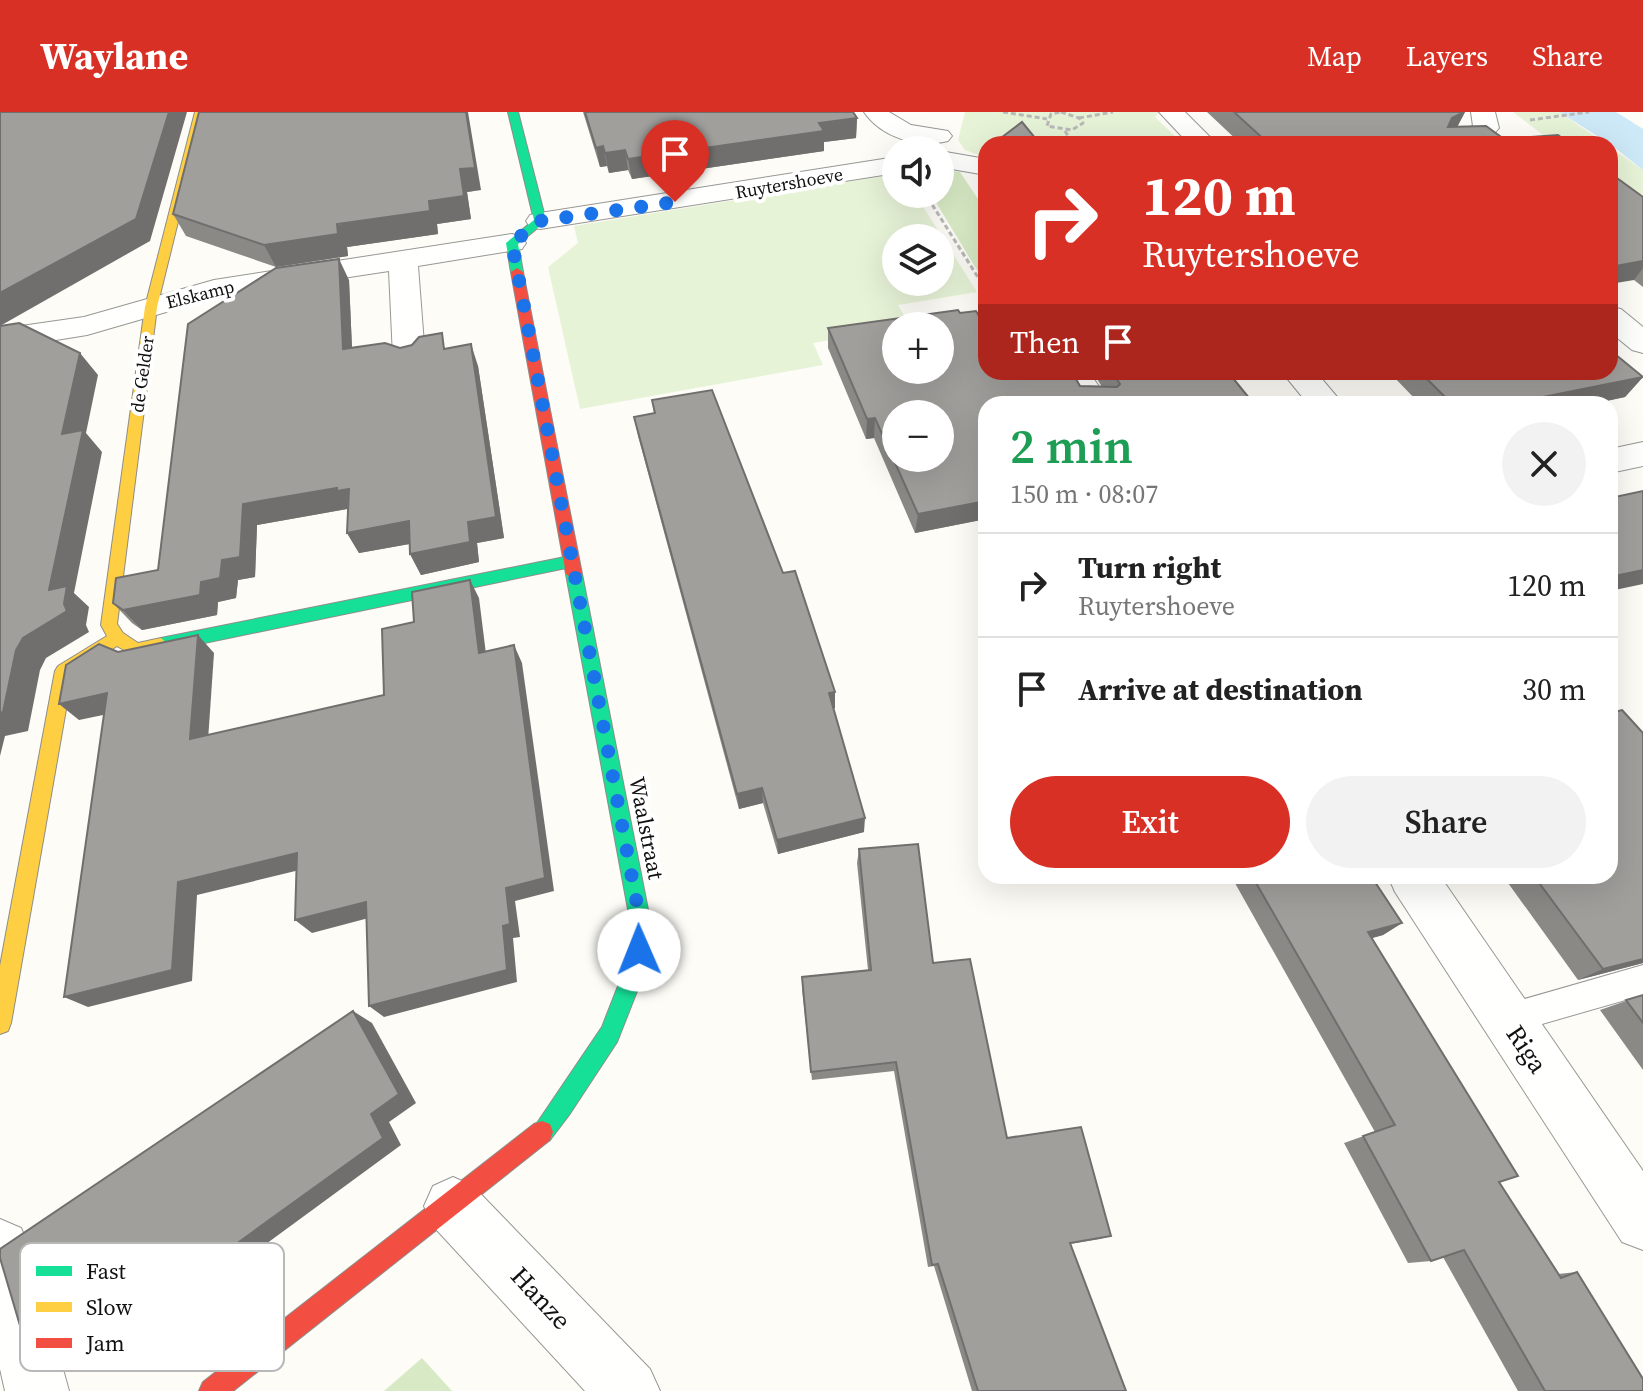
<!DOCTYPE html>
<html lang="en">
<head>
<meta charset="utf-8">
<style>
  :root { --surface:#fff; --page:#f2f2f2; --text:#222; --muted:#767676; --line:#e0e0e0; --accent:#d93025 }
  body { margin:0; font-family:"Source Serif 4",serif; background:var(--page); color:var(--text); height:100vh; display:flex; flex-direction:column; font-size:30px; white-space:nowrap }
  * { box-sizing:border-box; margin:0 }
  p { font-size:26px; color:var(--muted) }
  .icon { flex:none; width:44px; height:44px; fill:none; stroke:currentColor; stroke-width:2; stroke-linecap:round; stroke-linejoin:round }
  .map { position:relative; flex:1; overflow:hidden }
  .drawer { position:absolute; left:978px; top:284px; width:640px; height:488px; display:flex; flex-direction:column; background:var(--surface); border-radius:24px; box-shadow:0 8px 32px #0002 }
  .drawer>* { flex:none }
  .top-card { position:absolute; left:978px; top:24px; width:640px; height:244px; border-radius:24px; box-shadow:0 8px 32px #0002; background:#d93025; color:#fff; overflow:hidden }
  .controls { position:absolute; left:882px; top:24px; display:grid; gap:16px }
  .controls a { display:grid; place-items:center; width:72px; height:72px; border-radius:50%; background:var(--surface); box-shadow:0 8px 32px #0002; font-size:40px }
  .pin { position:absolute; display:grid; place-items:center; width:68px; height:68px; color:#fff; margin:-82px -34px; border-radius:50% 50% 50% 0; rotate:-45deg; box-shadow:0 0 8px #0007 }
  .pin .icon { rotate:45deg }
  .me { position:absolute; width:88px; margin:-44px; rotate:359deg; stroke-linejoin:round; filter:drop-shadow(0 0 6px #0008) }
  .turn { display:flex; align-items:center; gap:28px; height:168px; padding:0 32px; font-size:36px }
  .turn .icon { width:104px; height:104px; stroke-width:2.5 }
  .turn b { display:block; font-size:56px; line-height:68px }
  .then { display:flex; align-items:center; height:76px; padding:0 32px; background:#0003; gap:16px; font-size:30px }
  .round { display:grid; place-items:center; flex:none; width:84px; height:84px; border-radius:42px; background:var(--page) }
  .summary { display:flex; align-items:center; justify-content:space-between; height:136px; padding:0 32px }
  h1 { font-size:48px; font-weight:600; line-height:60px; color:#1e9e55 }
  .button { display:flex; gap:16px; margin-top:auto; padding:16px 32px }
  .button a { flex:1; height:92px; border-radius:48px; background:var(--accent); color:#fff; font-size:32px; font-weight:600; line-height:92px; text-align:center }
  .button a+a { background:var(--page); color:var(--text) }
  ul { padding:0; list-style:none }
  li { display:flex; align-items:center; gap:24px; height:104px; padding:0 32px; border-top:2px solid var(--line) }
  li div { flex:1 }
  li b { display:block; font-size:30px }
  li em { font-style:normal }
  header { display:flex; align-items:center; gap:48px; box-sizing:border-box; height:112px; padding:0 40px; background:var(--accent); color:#fff }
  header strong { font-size:38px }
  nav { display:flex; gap:44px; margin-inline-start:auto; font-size:28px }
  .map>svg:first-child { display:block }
</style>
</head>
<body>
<header>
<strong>Waylane</strong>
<nav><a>Map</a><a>Layers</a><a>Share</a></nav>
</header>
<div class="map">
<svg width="1643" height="1279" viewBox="0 0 1643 1279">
  <rect width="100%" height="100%" fill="#fdfcf7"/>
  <g fill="#e7f3d7" fill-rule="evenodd">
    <polygon points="965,0 1159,0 1155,5 1183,32 986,32 986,46 965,38 958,28"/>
    <polygon points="1513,0 1559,0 1606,32 1555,32"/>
    <polygon points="1610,35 1643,58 1643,83 1610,64"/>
    <path d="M896 62V82H915L977 180 898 193 910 214H896V217L813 231 823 253 580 297 548 155 578 131 574 114ZM896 126H940V170H896Z"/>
  </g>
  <g fill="#d8eac5">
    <polygon points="940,57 960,60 986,99 986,173 931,82 940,82"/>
    <polygon points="422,1246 452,1279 384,1279"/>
  </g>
  <polygon fill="#cde8f7" points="1559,0 1616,0 1643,17 1643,58 1610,32"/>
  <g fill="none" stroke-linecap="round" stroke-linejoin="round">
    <defs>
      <polygon id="lane" points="1643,853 1643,883 1507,922 1496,918 1492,907 1496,896 1507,892"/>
      <g id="street">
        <path d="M864 0H889L911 13 948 19 952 24 948 29C918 37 881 25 864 0Z"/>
        <polygon points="1159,0 1185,0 1217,32 1189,32"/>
        <path d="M1471 0H1495L1499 16C1484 36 1463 32 1440 32L1444 27 1473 14Z"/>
        <polygon points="940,39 986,47 986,63 940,55"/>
        <polygon points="896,45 896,61 540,117 530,115 526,109 530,103 540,101"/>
        <polygon points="512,122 522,125 526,131 522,137 418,154 425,245 420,252 409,255 398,252 393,245 389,159 218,185 87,223 0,237 0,217 84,205 214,168"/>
        <polygon points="1610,195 1621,197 1643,215 1643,241 1632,238 1610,220"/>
        <polygon points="1056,260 1089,260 1111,292 1077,292"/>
        <polygon points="1282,260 1316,260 1343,292 1308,292"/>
        <polygon points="1643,330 1643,354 1610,361 1610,337"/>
        <polygon points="1388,764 1440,764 1643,1059 1643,1138 1622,1130 1395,780"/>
        <polygon points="453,1065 473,1074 650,1257 660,1279 585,1279 433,1114 424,1094 433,1074"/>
        <polygon points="0,1107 21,1116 30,1137 69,1279 5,1279 0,1257"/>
      </g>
      <g id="fast">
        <polygon points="508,0 518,0 546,109 518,132 523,160 517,164 511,160 506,131 534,108"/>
        <polygon points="570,444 576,446 578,450 576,454 161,540 153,533 161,526"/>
        <polygon points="574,456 582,462 650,808 641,869 617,930 569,1003 550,1028 542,1031 534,1028 531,1020 602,915 620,869 630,808 566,462"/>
      </g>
      <polygon id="slow" points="195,0 205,0 157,195 117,512 123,521 138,531 161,526 169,533 167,538 136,545 117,534 72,563 11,911 8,919 0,922 0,854 55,559 58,554 107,524 101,513 145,195"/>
      <g id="jam">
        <polygon points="517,156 523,160 582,462 574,468 566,462 511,160"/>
        <polygon points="542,1009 550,1012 553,1020 550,1028 233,1279 199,1279 203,1270 534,1012"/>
      </g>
    </defs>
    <use href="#lane" stroke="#979795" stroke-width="2"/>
    <use href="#street" stroke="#979795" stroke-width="2"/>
    <use href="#fast" stroke="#8e8d8b" stroke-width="2"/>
    <use href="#slow" stroke="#8e8d8b" stroke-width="2"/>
    <use href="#jam" stroke="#8e8d8b" stroke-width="2"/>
    <g stroke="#b9b9b8" stroke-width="3" stroke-dasharray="5 3" stroke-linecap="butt">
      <polyline points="1003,0 1047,7"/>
      <polygon points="1061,0 1079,6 1083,11 1072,18 1047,14 1051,2"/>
      <polyline points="1079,6 1113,0"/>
      <polyline points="1530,8 1589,0"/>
      <polyline points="1065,19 1073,32"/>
      <polyline points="928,86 986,178"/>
    </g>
    <use href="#lane" fill="#fffffe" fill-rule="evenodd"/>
    <use href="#street" fill="#fffffe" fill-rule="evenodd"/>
    <use href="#fast" fill="#16e098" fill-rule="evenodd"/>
    <use href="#slow" fill="#ffcf43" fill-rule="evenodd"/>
    <use href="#jam" fill="#f24e42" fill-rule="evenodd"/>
  </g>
  <g fill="#8a8986">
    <polygon points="583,0 853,0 857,6 856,26 824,30 824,39 632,67 628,58 609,61 607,54 600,55"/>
    <polygon points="1207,0 1465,0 1457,15 1504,27 1570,32 1241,32"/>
    <polygon points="481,78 467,80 471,107 437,112 438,122 347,135 348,144 276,155 186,124 173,102"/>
    <polygon points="1643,85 1643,175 1634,168"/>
    <polygon points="349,168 352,236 448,236 478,254 504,426 477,431 479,450 421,463 410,442 410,432 359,441 347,421 347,397 257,413 255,465 238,468 236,486 218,490 217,503 142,518 132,511 113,491 158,458"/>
    <polygon points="828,216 986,260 1080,274 1102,275 1093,260 1228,260 986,292 986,407 915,421 874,326 866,327 828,236"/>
    <polygon points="1389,260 1610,260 1643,265 1625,285 1592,292 1420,292"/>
    <polygon points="652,288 835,596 833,597 864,720 778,742 763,691 739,697 638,324 634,305 654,301"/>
    <polygon points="859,737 933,851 1007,1026 1111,1124 1100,1127 1070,1132 1126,1279 972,1279 934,1154 928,1155 894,959 812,968 802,877 868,858 857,751"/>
    <polygon points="1231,764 1371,764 1402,811 1383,823 1372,826 1499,1070 1558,1162 1577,1160 1643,1279 1518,1279 1443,1145 1431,1149 1408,1151 1344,1031 1375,1020"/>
    <polygon points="1503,764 1610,764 1643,851 1578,868"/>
    <polygon points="1643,883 1643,958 1600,898"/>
  </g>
  <g fill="#716f6d">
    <polygon points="169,0 187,0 150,129 0,214 0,181"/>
    <polygon points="466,0 468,0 481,78 467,80 471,107 437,112 438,122 347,135 348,144 276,155 264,133 429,89 460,57"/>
    <polygon points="1465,0 1455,19 1442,25 1452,6"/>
    <polygon points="857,6 856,26 824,30 824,39 632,67 628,47 819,11"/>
    <polygon points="603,34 607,54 600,55 596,36"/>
    <polygon points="625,38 628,58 609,61 605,41"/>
    <polygon points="339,147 349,168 353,259 343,237"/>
    <polygon points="1643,149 1643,156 1634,168 1610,172 1610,155"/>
    <polygon points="471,232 478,254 504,426 477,431 479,450 421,463 410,442 468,410"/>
    <polygon points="80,241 98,263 86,321 102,340 74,481 89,495 86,513 89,520 46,546 40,558 28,619 5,624 0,644 0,601 16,538 49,478 62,322"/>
    <polygon points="1643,265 1625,285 1592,292 1508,292"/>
    <polygon points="875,306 874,326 866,327 867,307"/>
    <polygon points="337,376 349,377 347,397 257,413 255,465 238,468 236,486 218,490 217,503 142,518 123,498 201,470 222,448 243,392"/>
    <polygon points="986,389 986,407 915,421 918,402"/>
    <polygon points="409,409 420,430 359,441 347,421"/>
    <polygon points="1643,458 1643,472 1610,479 1610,465"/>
    <polygon points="470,468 479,486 488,558 479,541"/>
    <polygon points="198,523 214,541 207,643 190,627"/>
    <polygon points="514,533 522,551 554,779 515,789 520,825 513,826 517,870 384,905 369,894 503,814"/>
    <polygon points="835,580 835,596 828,598 829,581"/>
    <polygon points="107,581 127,598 79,608 59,592"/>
    <polygon points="762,676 763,691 739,697 737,682"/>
    <polygon points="865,706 864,720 778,742 777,728"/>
    <polygon points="297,741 312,755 197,783 192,869 88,895 64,885 178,770"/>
    <polygon points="366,790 380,803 312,821 295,808"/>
    <polygon points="1402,811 1383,823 1351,832 1368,820"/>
    <polygon points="1643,847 1643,851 1578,868 1603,857"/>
    <polygon points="353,899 372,911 416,991 389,1010 401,1033 109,1247 74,1249 371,1002"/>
    <polygon points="100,1218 66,1243 29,1244 65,1219"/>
  </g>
  <g fill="#a19f9c" stroke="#716f6d" stroke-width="2" fill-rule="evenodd">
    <polygon points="0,0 169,0 136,107 0,181"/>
    <polygon points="199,0 466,0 475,56 460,57 464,84 429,89 430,99 337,112 338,122 264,133 173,102"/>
    <polygon points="585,0 853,0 857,6 819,11 824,19 628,47 625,38 605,41 603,34 596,36"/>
    <polygon points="1234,0 1464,0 1452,6 1448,15 1486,14 1504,27 1558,23 1570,32 1269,32"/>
    <polygon points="1022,10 1040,32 993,32"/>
    <polygon points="1610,61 1643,85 1643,149 1610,155"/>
    <polygon points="339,147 343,237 385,231 400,236 412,233 419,225 442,221 444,237 471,232 496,405 468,410 470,430 410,442 409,409 347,421 349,377 337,379 337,376 243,392 240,445 222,448 220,466 201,470 200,483 123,498 113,491 116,466 158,458 188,212 276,156"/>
    <path d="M958 198 960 201 976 199 979 204 986 202V260H1072L1080 274 1117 275 1120 272 1112 260H1228L1254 292H986V389L918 402 875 306 867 307 828 216ZM896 214H940V258H896ZM896 302H940V346H896Z"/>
    <polygon points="19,211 80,241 62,322 83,318 49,478 67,474 64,492 67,499 23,526 16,538 3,600 0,601 0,214"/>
    <polygon points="1610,238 1643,265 1508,292 1452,292 1420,260 1610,260"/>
    <polygon points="712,278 783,461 795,459 835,580 829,581 865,706 777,728 762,676 737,682 634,305 655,301 652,288"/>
    <polygon points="1643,379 1643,458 1610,465 1610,386"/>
    <polygon points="470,468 479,541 514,533 545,766 506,776 510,812 503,814 507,858 369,894 366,790 295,808 297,741 178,770 172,858 64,885 107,581 59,592 66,553 99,532 118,540 198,523 190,627 384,583 382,517 414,510 412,480"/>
    <polygon points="1622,598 1643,621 1643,847 1603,857 1534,764 1610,764 1610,601"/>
    <polygon points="918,732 933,851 970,847 1007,1026 1081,1015 1111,1124 1070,1131 1126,1279 978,1279 938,1152 932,1153 896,950 811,960 802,865 871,858 859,737"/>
    <polygon points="1252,764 1371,764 1402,811 1368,820 1518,1064 1499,1070 1561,1166 1577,1160 1643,1267 1643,1279 1545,1279 1464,1138 1431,1149 1363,1024 1395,1013"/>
    <polygon points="1643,883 1643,911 1626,888"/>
    <polygon points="353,899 399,982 371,1002 383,1026 74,1249 65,1219 29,1244 0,1146 0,1137"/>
  </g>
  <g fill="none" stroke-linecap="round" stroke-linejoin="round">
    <polyline stroke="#1a73e8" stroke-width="14" stroke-dasharray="0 25.2" points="639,838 640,808 512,131 540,109 675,90"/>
  </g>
  <g text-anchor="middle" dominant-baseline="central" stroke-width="8" stroke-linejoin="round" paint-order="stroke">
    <g font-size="18" fill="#111" stroke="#fff">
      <text transform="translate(789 71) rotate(-10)">Ruytershoeve</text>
      <text transform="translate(200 182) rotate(-14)">Elskamp</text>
      <text transform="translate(142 262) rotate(-82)">de Gelder</text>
    </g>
    <g font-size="22" fill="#111" stroke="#fff">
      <text transform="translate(647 716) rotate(79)">Waalstraat</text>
    </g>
    <g font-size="26" fill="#111" stroke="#fff">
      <text transform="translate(1527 937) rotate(56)">Riga</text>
      <text transform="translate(541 1186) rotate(47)">Hanze</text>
    </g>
  </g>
  <rect x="20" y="1131" width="264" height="128" rx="12" fill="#fff" stroke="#b8b8b8" stroke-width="2"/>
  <rect x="36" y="1154" width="36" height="10" fill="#16e098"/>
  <rect x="36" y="1190" width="36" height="10" fill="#ffcf43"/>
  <rect x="36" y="1226" width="36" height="10" fill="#f24e42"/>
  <g font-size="22" fill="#111">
    <text x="86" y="1167">Fast</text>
    <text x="86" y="1203">Slow</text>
    <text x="86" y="1239">Jam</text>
  </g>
</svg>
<div class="controls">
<a><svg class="icon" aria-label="sound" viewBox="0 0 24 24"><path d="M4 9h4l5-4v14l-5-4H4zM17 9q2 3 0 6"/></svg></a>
<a><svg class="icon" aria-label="layers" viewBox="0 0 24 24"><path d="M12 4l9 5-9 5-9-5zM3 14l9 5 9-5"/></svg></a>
<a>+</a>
<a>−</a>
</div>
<div class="pin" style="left:675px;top:90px;background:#d93025"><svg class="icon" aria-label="arrive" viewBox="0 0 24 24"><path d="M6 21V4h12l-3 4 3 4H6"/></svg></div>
<svg class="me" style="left:639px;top:838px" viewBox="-20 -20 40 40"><circle r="19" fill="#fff"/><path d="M0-13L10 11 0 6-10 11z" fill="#1a73e8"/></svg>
<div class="top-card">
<div class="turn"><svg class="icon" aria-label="right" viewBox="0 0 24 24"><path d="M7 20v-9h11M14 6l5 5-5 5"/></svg><div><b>120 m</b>Ruytershoeve</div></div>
<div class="then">Then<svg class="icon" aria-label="arrive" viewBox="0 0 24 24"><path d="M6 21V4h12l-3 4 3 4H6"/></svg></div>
</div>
<section class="drawer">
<div class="summary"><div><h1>2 min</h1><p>150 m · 08:07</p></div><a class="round"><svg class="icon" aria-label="close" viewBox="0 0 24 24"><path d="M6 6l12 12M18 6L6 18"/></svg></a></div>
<ul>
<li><svg class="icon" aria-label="right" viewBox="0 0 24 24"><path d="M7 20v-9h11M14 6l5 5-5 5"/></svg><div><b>Turn right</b><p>Ruytershoeve</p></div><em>120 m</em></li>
<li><svg class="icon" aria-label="arrive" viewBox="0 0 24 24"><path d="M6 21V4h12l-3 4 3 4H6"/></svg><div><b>Arrive at destination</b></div><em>30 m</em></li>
</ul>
<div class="button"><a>Exit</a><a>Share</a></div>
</section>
</div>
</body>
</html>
